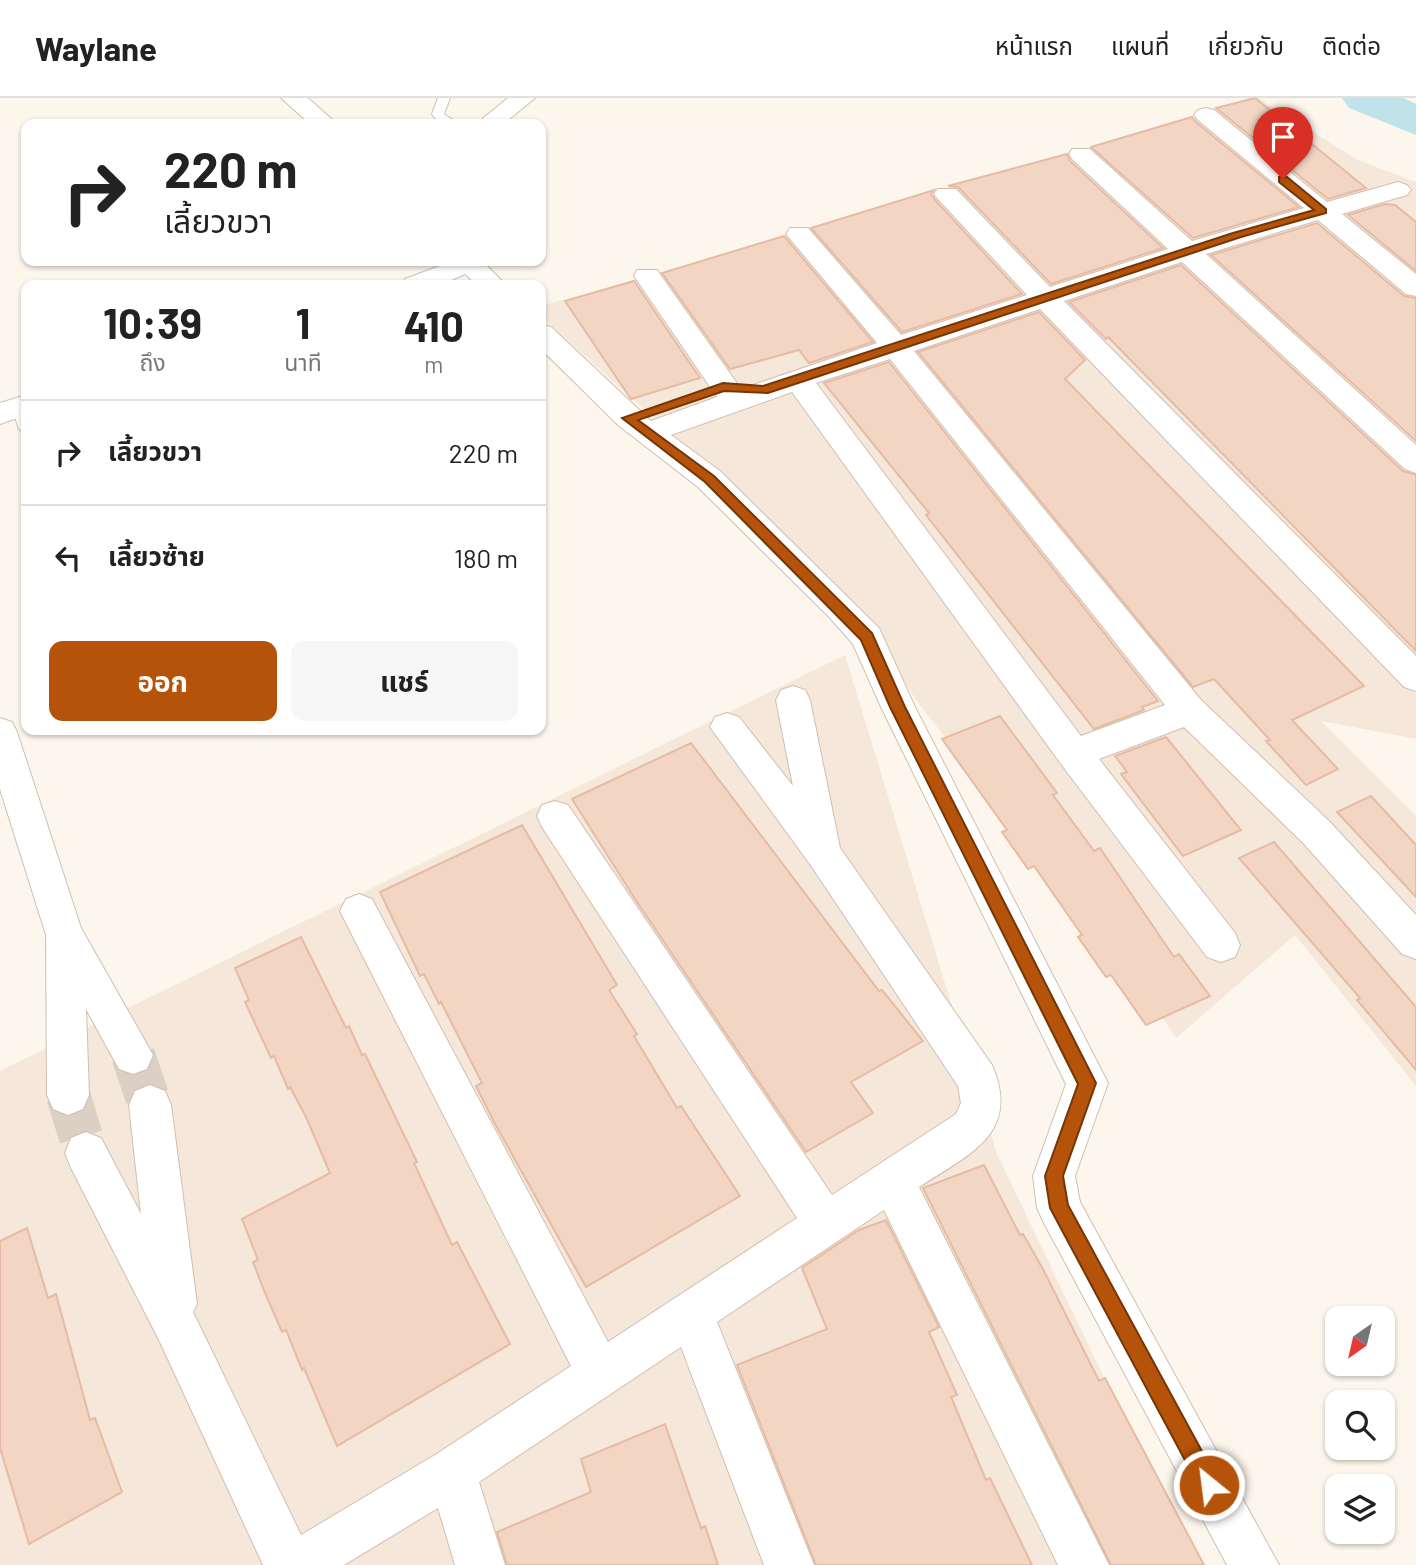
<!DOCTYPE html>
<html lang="th">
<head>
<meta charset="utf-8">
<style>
  :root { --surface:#fff; --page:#f6f6f6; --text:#222; --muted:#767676; --line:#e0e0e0; --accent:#b45309 }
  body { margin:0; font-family:Barlow,"Noto Sans Thai",sans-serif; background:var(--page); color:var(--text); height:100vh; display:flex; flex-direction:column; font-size:26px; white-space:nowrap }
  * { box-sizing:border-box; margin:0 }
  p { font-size:23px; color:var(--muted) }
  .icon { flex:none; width:38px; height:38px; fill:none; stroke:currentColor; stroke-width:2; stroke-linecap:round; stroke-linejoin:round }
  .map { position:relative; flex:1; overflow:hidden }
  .drawer { position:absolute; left:21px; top:182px; width:525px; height:455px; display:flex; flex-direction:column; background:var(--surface); border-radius:14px; box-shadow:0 2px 5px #0004 }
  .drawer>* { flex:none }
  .hud { position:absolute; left:21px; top:21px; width:525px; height:147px; border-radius:14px; box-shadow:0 2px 5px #0004; background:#fff; color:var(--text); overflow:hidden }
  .needle { width:46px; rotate:214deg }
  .controls { position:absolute; left:1325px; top:1208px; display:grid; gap:14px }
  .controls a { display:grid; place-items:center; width:70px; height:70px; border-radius:14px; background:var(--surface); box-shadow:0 2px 5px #0004; font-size:35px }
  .pin { position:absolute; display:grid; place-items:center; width:60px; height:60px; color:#fff; margin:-72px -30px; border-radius:50% 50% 50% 0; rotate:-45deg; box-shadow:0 0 7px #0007 }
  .pin .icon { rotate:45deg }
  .me { position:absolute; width:77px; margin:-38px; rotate:331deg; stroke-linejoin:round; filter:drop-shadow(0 0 5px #0008) }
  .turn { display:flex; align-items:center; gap:24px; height:147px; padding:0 28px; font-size:32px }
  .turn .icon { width:91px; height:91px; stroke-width:2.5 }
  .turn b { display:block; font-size:49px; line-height:60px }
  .eta { display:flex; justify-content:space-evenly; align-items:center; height:119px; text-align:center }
  .eta b { font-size:42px; font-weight:700; line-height:49px }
  .primary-button { display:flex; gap:14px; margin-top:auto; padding:14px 28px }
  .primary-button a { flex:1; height:80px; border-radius:14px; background:var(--accent); color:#fff; font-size:28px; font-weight:700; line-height:80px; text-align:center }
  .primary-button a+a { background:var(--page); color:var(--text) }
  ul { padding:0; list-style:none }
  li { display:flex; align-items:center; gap:21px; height:105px; padding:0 28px; border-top:2px solid var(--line) }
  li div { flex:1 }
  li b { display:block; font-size:26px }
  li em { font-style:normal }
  header { display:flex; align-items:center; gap:42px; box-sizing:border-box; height:98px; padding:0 35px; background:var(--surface); border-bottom:2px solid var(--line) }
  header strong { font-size:33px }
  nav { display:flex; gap:38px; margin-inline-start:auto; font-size:24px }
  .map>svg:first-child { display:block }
</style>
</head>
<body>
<header>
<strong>Waylane</strong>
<nav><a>หน้าแรก</a><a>แผนที่</a><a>เกี่ยวกับ</a><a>ติดต่อ</a></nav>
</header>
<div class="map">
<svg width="1416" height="1467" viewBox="0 0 1416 1467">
  <rect width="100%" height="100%" fill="#fdf6ec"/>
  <g fill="#f5e8da">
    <polygon points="1258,0 1358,62 1416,84 1416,641 1321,623 1416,718 1416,988 1295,837 1176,940 1150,901 916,602 870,528 681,345 541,218 541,208 878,114"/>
    <polygon points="845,557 997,1056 1156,1388 1198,1467 0,1467 0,973"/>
  </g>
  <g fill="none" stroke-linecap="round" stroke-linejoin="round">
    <polygon fill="#bfe3e8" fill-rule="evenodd" points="1342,0 1403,0 1416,6 1416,37 1349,10"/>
  </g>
  <g fill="#f3d5c3" stroke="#e6bba3" stroke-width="2">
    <polygon points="1255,0 1366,90 1328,101 1216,10"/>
    <polygon points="1192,19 1196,24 1299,109 1193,140 1091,49"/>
    <polygon points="1067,56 1070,63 1163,150 1051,186 958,89 948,88"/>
    <polygon points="934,92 931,96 936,103 1022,196 902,234 811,130"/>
    <polygon points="1385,106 1395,107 1416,124 1416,173 1348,117"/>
    <polygon points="1317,125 1404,198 1416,200 1416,343 1211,157"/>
    <polygon points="784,138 873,244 809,265 799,252 730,271 662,175"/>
    <polygon points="1181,167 1403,373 1416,377 1416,553 1108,239 1106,241 1069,204"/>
    <polygon points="634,183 700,280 631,301 565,203"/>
    <polygon points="1039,214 1085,262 1065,281 1364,588 1292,622 1338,671 1306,687 1266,643 1270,642 1214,581 1193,589 918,254"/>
    <polygon points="889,264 1158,603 1142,609 1144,612 1094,631 926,417 929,415 824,285"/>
    <polygon points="1000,618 1057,695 1053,697 1094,753 1100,750 1174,859 1179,856 1210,898 1146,927 1111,877 1106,879 1078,839 1082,837 1034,768 1028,771 1002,734 1007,732 942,641"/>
    <polygon points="1166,639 1241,732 1183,758 1121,676 1127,674 1115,658"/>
    <polygon points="691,645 879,893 882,892 923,943 851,984 873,1015 806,1054 635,801 572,701"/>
    <polygon points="1371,698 1416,747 1416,799 1337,714"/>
    <polygon points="522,727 617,887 609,892 637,936 634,938 677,1010 681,1008 740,1098 586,1189 494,1024 476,988 482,985 441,904 439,906 424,876 420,878 380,794"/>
    <polygon points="1274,744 1416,909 1416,972 1357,902 1360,900 1239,760"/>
    <polygon points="301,839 346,930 349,928 362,957 365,956 417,1064 414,1065 452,1147 457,1144 510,1246 337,1348 304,1270 302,1272 286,1232 282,1234 265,1195 253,1164 258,1162 242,1121 330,1075 306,1019 290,989 288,991 274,958 271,960 245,904 249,902 235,870"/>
    <polygon points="984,1067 1020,1137 1023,1136 1044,1173 1099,1283 1105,1280 1204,1467 1111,1467 923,1090"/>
    <polygon points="886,1122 939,1229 929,1234 957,1297 951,1299 986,1382 990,1380 1032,1467 816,1467 737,1267 827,1231 802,1170 859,1132"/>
    <polygon points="27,1130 48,1200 56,1196 90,1322 95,1320 122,1394 29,1446 0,1350 0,1143"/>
    <polygon points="665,1326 701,1430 705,1428 718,1467 507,1467 497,1434 591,1394 581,1361"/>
  </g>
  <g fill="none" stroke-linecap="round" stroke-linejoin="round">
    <g stroke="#dcd0c4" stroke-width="44" stroke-dasharray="44 22" stroke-linecap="butt">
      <polyline points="133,957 150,1007"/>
      <polyline points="68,997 86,1055"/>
    </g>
    <defs>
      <g id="lane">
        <polygon points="438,0 450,0 444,16 459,26 437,23 432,16"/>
        <polygon points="19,305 26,311 26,336 19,331 12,310"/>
      </g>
      <g id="street">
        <polygon points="281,0 308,0 337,26 310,26"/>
        <polygon points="508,0 535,0 503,26 476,26"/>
        <path d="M1206 10 1214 12 1327 104 1398 84 1407 87 1411 92 1407 97 1342 116 1416 176V198L1406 196 1318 122 1206 156 1416 347V375L1405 371 1182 164 1064 203 1416 558V593L1404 589 1040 211 914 253 1201 602 1330 724 1416 817V861L1402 856 1304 746 1184 629 1099 661 1235 835 1240 847 1235 859 1221 864 1207 859 1061 666 792 294 671 337 720 373 879 530 915 609 1108 985 1075 1078 1080 1104 1279 1467H1227L1044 1125 1037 1110 1033 1078 1066 986 881 609 853 546 830 520 698 389 618 327 541 251V226L551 229 651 323 717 299 634 178 637 172H657L741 291 877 245 786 136 790 130H808L901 237 1027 197 938 101 934 96 938 91H956L1050 189 1168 151 1072 61 1069 56 1072 51H1090L1192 143 1304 110 1198 22 1194 17 1198 12ZM890 261 1165 607 1081 638 816 285Z"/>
        <polygon points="447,163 482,163 506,187 477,187 465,176 440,187 401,187 405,181 445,166"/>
        <polygon points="26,297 26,317 0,326 0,305"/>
        <path d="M793 588 805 592 810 602 840 750 992 967C1022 1036 968 1057 919 1089L1109 1467H1058L884 1112 717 1224 814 1467H764L681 1249 479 1384 505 1467H455L438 1410 344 1467H263L160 1244 71 1070 65 1055 71 1040 86 1034 101 1040 141 1116 129 1007 135 993 150 987 165 993 171 1007 197 1206 193 1214 301 1437 435 1357 571 1268 346 825 340 813 346 801 359 796 372 801 608 1244 797 1120 542 729 537 718 542 707 555 703 568 707 832 1097 956 1016 961 1005 958 988 812 769 710 629 715 619 727 615 739 619 793 688 776 602 781 592Z"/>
        <polygon points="0,620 12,624 17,634 81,830 153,957 147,971 133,976 119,971 86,911 89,997 83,1011 68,1017 53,1011 47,997 46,837 0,691"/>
      </g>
    </defs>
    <use href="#lane" stroke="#d1beb0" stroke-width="2"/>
    <use href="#street" stroke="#d1beb0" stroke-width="2"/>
    <use href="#lane" fill="#fff" fill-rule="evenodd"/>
    <use href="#street" fill="#fff" fill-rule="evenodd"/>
  </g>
  <polygon fill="#b45309" stroke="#753606" stroke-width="2" points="1279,79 1287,79 1326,111 1326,115 1241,139 768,295 724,293 638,322 714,378 872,535 905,609 1096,985 1063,1078 1068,1107 1216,1379 1220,1387 1216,1394 1209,1397 1202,1394 1050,1110 1045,1078 1078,986 890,609 861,542 705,384 622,320 723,285 763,288 1233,135 1314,112 1279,84"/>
</svg>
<div class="controls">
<a><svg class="needle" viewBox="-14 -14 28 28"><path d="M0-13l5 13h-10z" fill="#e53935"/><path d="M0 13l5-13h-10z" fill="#767676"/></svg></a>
<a><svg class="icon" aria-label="search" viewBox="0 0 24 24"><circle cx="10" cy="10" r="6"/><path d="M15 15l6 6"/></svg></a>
<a><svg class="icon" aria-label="layers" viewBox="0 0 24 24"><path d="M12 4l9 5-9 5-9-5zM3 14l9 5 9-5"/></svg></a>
</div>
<div class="pin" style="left:1283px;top:81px;background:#d93025"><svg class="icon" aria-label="arrive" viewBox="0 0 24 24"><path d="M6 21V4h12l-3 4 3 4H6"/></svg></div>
<svg class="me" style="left:1209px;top:1387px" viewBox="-20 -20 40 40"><circle r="17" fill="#b45309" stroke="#fff" stroke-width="3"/><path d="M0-11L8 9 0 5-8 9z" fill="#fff"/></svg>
<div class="hud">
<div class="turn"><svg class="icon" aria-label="right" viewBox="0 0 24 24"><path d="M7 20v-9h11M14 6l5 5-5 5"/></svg><div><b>220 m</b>เลี้ยวขวา</div></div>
</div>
<section class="drawer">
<div class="eta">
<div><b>10:39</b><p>ถึง</p></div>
<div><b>1</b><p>นาที</p></div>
<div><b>410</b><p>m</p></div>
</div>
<ul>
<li><svg class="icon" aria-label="right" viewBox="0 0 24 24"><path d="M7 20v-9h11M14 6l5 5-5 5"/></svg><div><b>เลี้ยวขวา</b></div><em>220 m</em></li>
<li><svg class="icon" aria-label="left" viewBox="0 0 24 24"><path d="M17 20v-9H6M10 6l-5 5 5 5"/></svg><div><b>เลี้ยวซ้าย</b></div><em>180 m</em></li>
</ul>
<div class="primary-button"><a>ออก</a><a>แชร์</a></div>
</section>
</div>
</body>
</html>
